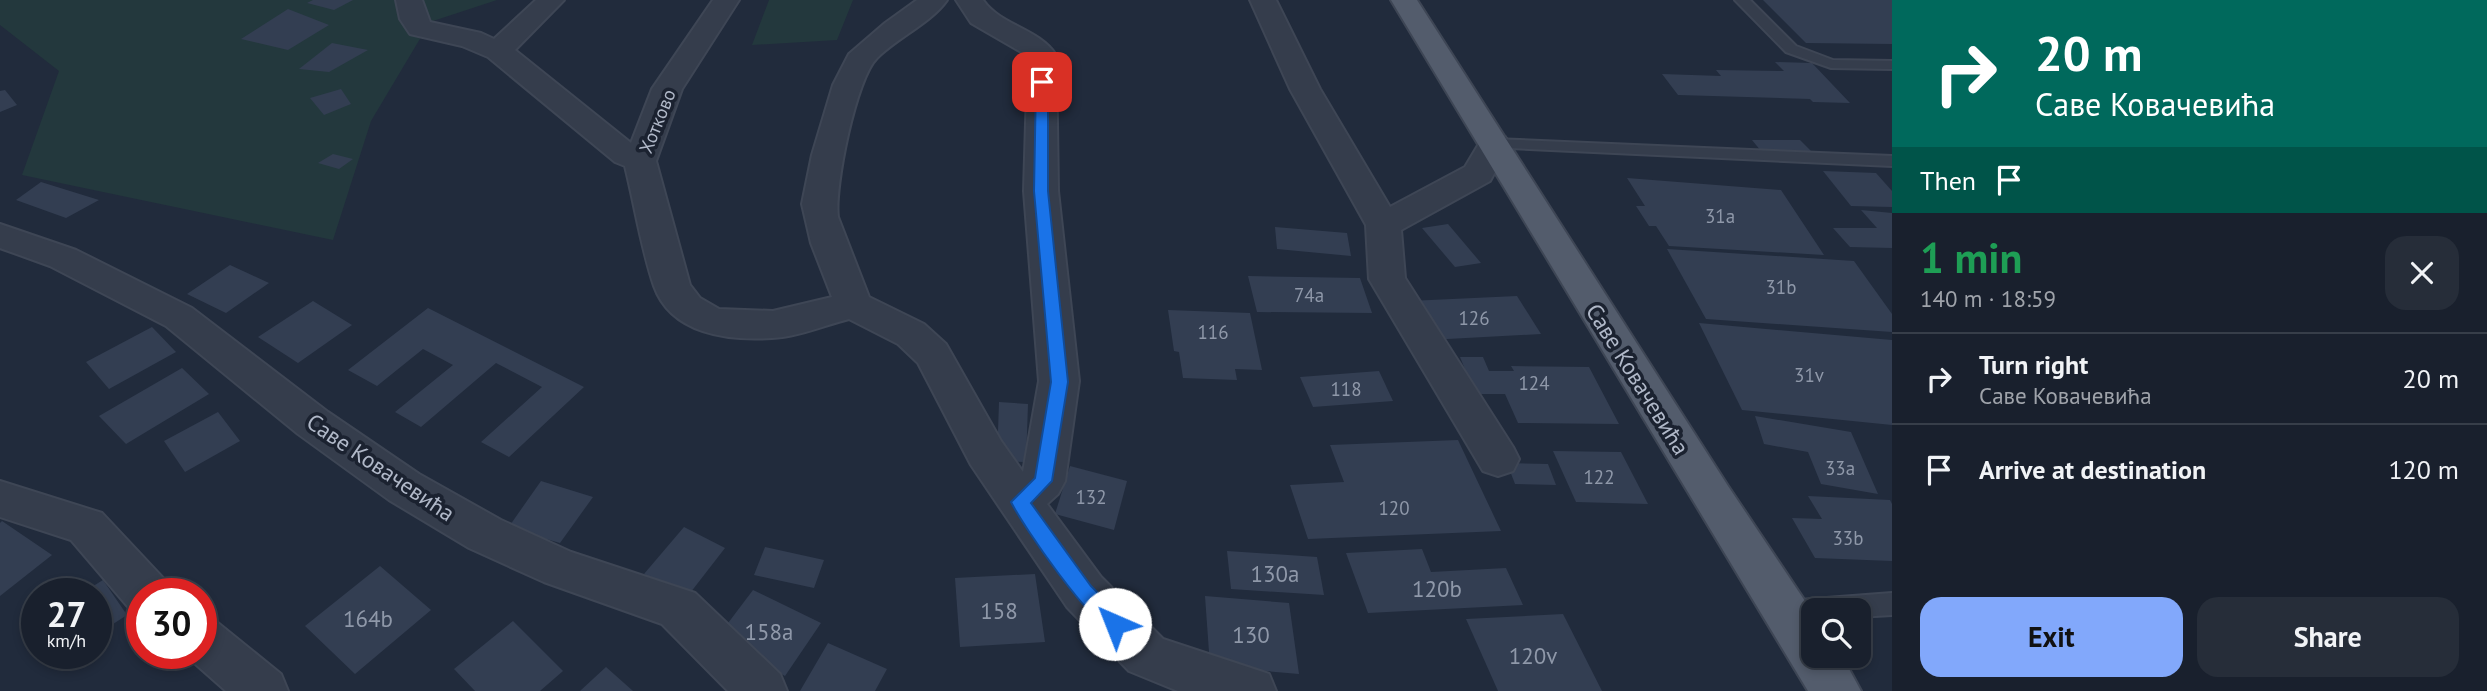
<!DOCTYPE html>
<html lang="en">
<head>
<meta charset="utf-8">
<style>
  :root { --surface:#19202d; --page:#262d39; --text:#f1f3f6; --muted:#9fa3aa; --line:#373e49; --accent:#82a8fb }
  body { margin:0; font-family:"PT Sans",sans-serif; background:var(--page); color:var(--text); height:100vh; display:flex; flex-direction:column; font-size:26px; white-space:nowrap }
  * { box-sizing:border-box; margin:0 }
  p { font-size:23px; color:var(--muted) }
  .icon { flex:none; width:38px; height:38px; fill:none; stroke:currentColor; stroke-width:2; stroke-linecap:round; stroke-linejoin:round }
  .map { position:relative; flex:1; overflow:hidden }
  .side { display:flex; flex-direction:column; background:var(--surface); width:595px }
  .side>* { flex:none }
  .guide { background:#00695c; color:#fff; overflow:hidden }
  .tools { position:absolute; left:1801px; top:598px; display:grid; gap:14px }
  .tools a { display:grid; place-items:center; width:70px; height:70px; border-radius:14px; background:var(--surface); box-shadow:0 4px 10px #0003,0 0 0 2px var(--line); font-size:35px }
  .speed { position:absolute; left:21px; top:578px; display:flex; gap:14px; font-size:35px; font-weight:700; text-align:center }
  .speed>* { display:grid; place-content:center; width:91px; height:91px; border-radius:50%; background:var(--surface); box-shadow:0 4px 10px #0003,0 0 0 2px var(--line); line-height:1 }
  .speed small { font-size:18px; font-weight:400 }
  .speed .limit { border:10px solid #d22; background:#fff; color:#111 }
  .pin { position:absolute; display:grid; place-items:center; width:60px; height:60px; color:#fff; margin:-30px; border-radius:14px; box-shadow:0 4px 10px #0006 }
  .me { position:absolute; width:77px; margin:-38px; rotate:316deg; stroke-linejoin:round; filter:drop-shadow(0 0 5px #0008) }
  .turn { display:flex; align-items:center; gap:24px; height:147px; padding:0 28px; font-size:32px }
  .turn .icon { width:91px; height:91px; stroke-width:2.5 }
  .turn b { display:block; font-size:49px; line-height:60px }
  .then { display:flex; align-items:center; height:66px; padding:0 28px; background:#0003; gap:14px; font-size:26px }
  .round { display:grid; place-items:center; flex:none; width:74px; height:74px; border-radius:21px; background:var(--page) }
  .headline { display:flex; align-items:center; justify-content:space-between; height:119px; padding:0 28px }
  h1 { font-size:42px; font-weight:700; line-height:52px; color:#1e9e55 }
  .action { display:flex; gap:14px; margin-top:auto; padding:14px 28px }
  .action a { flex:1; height:80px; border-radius:21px; background:var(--accent); color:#111; font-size:28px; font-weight:700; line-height:80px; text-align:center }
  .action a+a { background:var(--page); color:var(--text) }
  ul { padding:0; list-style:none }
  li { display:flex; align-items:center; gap:21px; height:91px; padding:0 28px; border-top:2px solid var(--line) }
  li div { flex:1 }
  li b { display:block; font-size:26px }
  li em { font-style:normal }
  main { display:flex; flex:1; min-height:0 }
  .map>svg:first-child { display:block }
</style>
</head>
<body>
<main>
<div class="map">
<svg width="1892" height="691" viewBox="0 0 1892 691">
  <rect width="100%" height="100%" fill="#212b3c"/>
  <g fill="#23383d">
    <polygon points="0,0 497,0 430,22 371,121 333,240 22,175 59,71 0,25"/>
    <polygon points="769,0 853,0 837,40 752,45"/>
  </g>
  <g fill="#333e52">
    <polygon points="313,0 353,0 334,10 307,3"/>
    <polygon points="1763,0 1892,0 1892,44 1806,43"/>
    <polygon points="288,9 329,25 288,50 241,39"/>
    <polygon points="332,43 368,50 329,72 299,69"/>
    <polygon points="1775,62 1812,63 1850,103 1813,102 1810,99 1678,95 1662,74 1721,76 1716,70 1784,71"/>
    <polygon points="341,89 351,104 324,115 310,98"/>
    <polygon points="5,90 17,105 0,112 0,91"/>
    <polygon points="1752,140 1800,140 1812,152 1761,151"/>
    <polygon points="333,154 353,159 339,169 318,163"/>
    <polygon points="1823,171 1876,173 1892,191 1892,207 1851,206"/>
    <polygon points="1627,178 1781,190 1824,255 1669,246 1656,226 1649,226 1636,206 1645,206"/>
    <polygon points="41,182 99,200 66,218 16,200"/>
    <polygon points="1861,210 1892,213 1892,248 1850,247 1833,228 1877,228"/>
    <polygon points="1448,224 1481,263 1455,267 1422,228"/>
    <polygon points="1275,227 1347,233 1351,256 1277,249"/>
    <polygon points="1667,249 1854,261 1892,314 1892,332 1706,319"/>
    <polygon points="230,265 269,283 226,313 187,294"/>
    <polygon points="1248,276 1360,278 1372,313 1257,312"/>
    <polygon points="1517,296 1541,334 1429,340 1409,301"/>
    <polygon points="313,301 352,325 298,363 258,337"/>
    <polygon points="428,308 584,387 509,457 481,442 542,387 496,363 421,427 395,412 453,365 423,349 377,386 348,370"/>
    <polygon points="1168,310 1250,313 1262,370 1235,369 1237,380 1183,378 1179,352 1174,351"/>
    <polygon points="1699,323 1892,340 1892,425 1742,410"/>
    <polygon points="152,327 176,352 109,389 86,362"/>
    <polygon points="1460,357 1483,357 1489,371 1514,371 1511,366 1589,367 1619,424 1518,423 1505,394 1475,394"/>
    <polygon points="182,368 209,394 126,444 99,416"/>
    <polygon points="1379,371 1393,401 1313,407 1300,377"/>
    <polygon points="999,402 1028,404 1026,462 997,461"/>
    <polygon points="218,412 240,441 185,472 164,441"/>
    <polygon points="1755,416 1851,432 1878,494 1821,484 1808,452 1764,444"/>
    <polygon points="1458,440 1501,531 1308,539 1290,485 1344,482 1330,445"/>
    <polygon points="1553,451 1621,452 1648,504 1576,502"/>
    <polygon points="1507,463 1548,464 1556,485 1515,484"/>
    <polygon points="1070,466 1127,481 1114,530 1055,514"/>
    <polygon points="541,481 593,497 560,543 508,528"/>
    <polygon points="1808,496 1890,500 1892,504 1892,561 1815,558 1792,518 1822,519"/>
    <polygon points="2,521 52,555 0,596 0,523"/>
    <polygon points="684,527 725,548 687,597 644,574"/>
    <polygon points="765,547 824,560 814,588 754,575"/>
    <polygon points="1422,549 1431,572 1506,568 1523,605 1368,613 1346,553"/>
    <polygon points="1227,551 1317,557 1324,595 1231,589"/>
    <polygon points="380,566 431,610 355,674 305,626"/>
    <polygon points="1035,574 1045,642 960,647 955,578"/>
    <polygon points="103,580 127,615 96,635 96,593 82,593"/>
    <polygon points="753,590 821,623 785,676 716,639"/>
    <polygon points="1205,596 1289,603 1299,674 1210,666"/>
    <polygon points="1563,614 1602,691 1498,691 1466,619"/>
    <polygon points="513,621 563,671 540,691 475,691 454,669"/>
    <polygon points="828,643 887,669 875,691 800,691"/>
    <polygon points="606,667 633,691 580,691"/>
  </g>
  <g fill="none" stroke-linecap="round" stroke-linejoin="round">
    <defs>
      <g id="service">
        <polygon points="1735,0 1750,0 1796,46 1833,60 1892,61 1892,69 1831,68 1786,52"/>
        <polygon points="1494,139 1892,156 1892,166 1488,147 1486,144 1488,141"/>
        <polygon points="1892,593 1892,615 1858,617 1858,611 1813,611 1813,621 1787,623 1779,620 1775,612 1779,604 1787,601"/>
      </g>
      <g id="minor">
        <path d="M396 0H422L430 22 481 33 494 39 536 0H564L515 50 631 143 652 89 713 0H739L682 89 656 161 690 285 700 298 719 309 773 311 832 297 811 243 802 204 812 155 833 85 849 54 885 23 917 0H947C932 22 897 38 877 58 856 78 834 188 838 217L869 297 924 324 946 344 1001 441 1023 472 1039 381 1024 191 1028 56 971 23 956 0H983C1001 26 1038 28 1056 55L1058 191 1079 381 1065 481 1058 494 1047 504 1101 577 1163 639 1269 674 1276 691H1178L1129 671 1067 607 971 465 918 363 898 344 849 319C825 325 797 337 772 338 728 341 671 334 654 286 641 248 635 206 625 166L615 162 488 57 462 46 410 34 400 19Z"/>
        <polygon points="1250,0 1276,0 1320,89 1390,207 1465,167 1483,137 1494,135 1505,137 1510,144 1490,181 1401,230 1405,278 1513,447 1519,459 1513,471 1498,476 1483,471 1369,279 1366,225 1290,89"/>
        <polygon points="0,224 76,250 192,308 328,412 419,474 501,520 571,552 695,593 780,674 787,691 728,691 662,624 544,582 469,548 389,500 298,434 166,326 50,266 0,248"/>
        <polygon points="0,481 102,513 163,578 169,593 142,593 142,612 129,608 71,540 0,517"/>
        <polygon points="201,617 218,623 281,674 288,691 226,691 183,653 201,653"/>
      </g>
      <polygon id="primary" points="1391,0 1417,0 1728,486 1813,613 1813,656 1842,656 1861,691 1808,691"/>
    </defs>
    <use href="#service" stroke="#3e4655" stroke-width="4"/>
    <use href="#minor" stroke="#3e4655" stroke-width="4"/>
    <use href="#primary" stroke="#3e4655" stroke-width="4"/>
    <use href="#service" fill="#353d4c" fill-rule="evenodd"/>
    <use href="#minor" fill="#353d4c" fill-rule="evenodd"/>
    <use href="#primary" fill="#535c6c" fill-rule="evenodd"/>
  </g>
  <path fill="#1a73e8" stroke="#114b97" stroke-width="2" d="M1042 78 1048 82V191L1068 382 1052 481 1031 503 1091 586 1122 617 1125 624 1122 630 1115 633C1090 623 1024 528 1011 502L1035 478 1051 382 1034 191 1036 82Z"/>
  <g text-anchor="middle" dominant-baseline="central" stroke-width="7" stroke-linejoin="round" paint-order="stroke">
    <g font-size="19" fill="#b0b8c8" stroke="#1b2230">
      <text transform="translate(657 121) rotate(-68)">Хотково</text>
    </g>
    <g font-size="19" fill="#8f98a9">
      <text x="1720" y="216">31a</text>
      <text x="1781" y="287">31b</text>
      <text x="1309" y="295">74a</text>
      <text x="1474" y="318">126</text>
      <text x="1213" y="332">116</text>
      <text x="1809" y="375">31v</text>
      <text x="1534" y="383">124</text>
      <text x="1346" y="389">118</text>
      <text x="1840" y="468">33a</text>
      <text x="1599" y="477">122</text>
      <text x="1091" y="497">132</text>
      <text x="1394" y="508">120</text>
      <text x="1848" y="538">33b</text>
    </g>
    <g font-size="23" fill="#b0b8c8" stroke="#1b2230">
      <text transform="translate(1638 379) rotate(58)">Саве Ковачевића</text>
      <text transform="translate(381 467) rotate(34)">Саве Ковачевића</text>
    </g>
    <g font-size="23" fill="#8f98a9">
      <text x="1275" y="573">130a</text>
      <text x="1437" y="588">120b</text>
      <text x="999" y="610">158</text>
      <text x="368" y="618">164b</text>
      <text x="769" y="631">158a</text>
      <text x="1251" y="634">130</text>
      <text x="1533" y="655">120v</text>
    </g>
  </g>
</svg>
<div class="tools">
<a><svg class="icon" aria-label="search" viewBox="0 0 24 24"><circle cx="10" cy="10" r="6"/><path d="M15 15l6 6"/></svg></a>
</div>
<div class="speed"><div>27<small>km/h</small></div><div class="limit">30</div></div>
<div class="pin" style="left:1042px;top:82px;background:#d93025"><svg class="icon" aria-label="arrive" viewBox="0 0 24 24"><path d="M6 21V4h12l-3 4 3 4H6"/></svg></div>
<svg class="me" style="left:1115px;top:624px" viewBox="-20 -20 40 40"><circle r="19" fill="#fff"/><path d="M0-13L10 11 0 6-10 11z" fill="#1a73e8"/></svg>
</div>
<section class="side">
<div class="guide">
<div class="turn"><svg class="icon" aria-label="right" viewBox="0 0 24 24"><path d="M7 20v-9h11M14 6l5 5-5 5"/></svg><div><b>20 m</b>Саве Ковачевића</div></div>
<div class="then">Then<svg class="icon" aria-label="arrive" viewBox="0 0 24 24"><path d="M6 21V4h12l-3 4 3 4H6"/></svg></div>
</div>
<div class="headline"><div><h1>1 min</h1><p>140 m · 18:59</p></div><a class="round"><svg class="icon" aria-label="close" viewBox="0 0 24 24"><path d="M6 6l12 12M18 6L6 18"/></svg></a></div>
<ul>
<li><svg class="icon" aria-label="right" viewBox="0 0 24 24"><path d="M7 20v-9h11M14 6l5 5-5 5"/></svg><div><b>Turn right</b><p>Саве Ковачевића</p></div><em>20 m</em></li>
<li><svg class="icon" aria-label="arrive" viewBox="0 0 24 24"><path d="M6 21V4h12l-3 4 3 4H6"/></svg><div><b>Arrive at destination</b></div><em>120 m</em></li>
</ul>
<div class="action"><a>Exit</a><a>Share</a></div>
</section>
</main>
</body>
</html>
